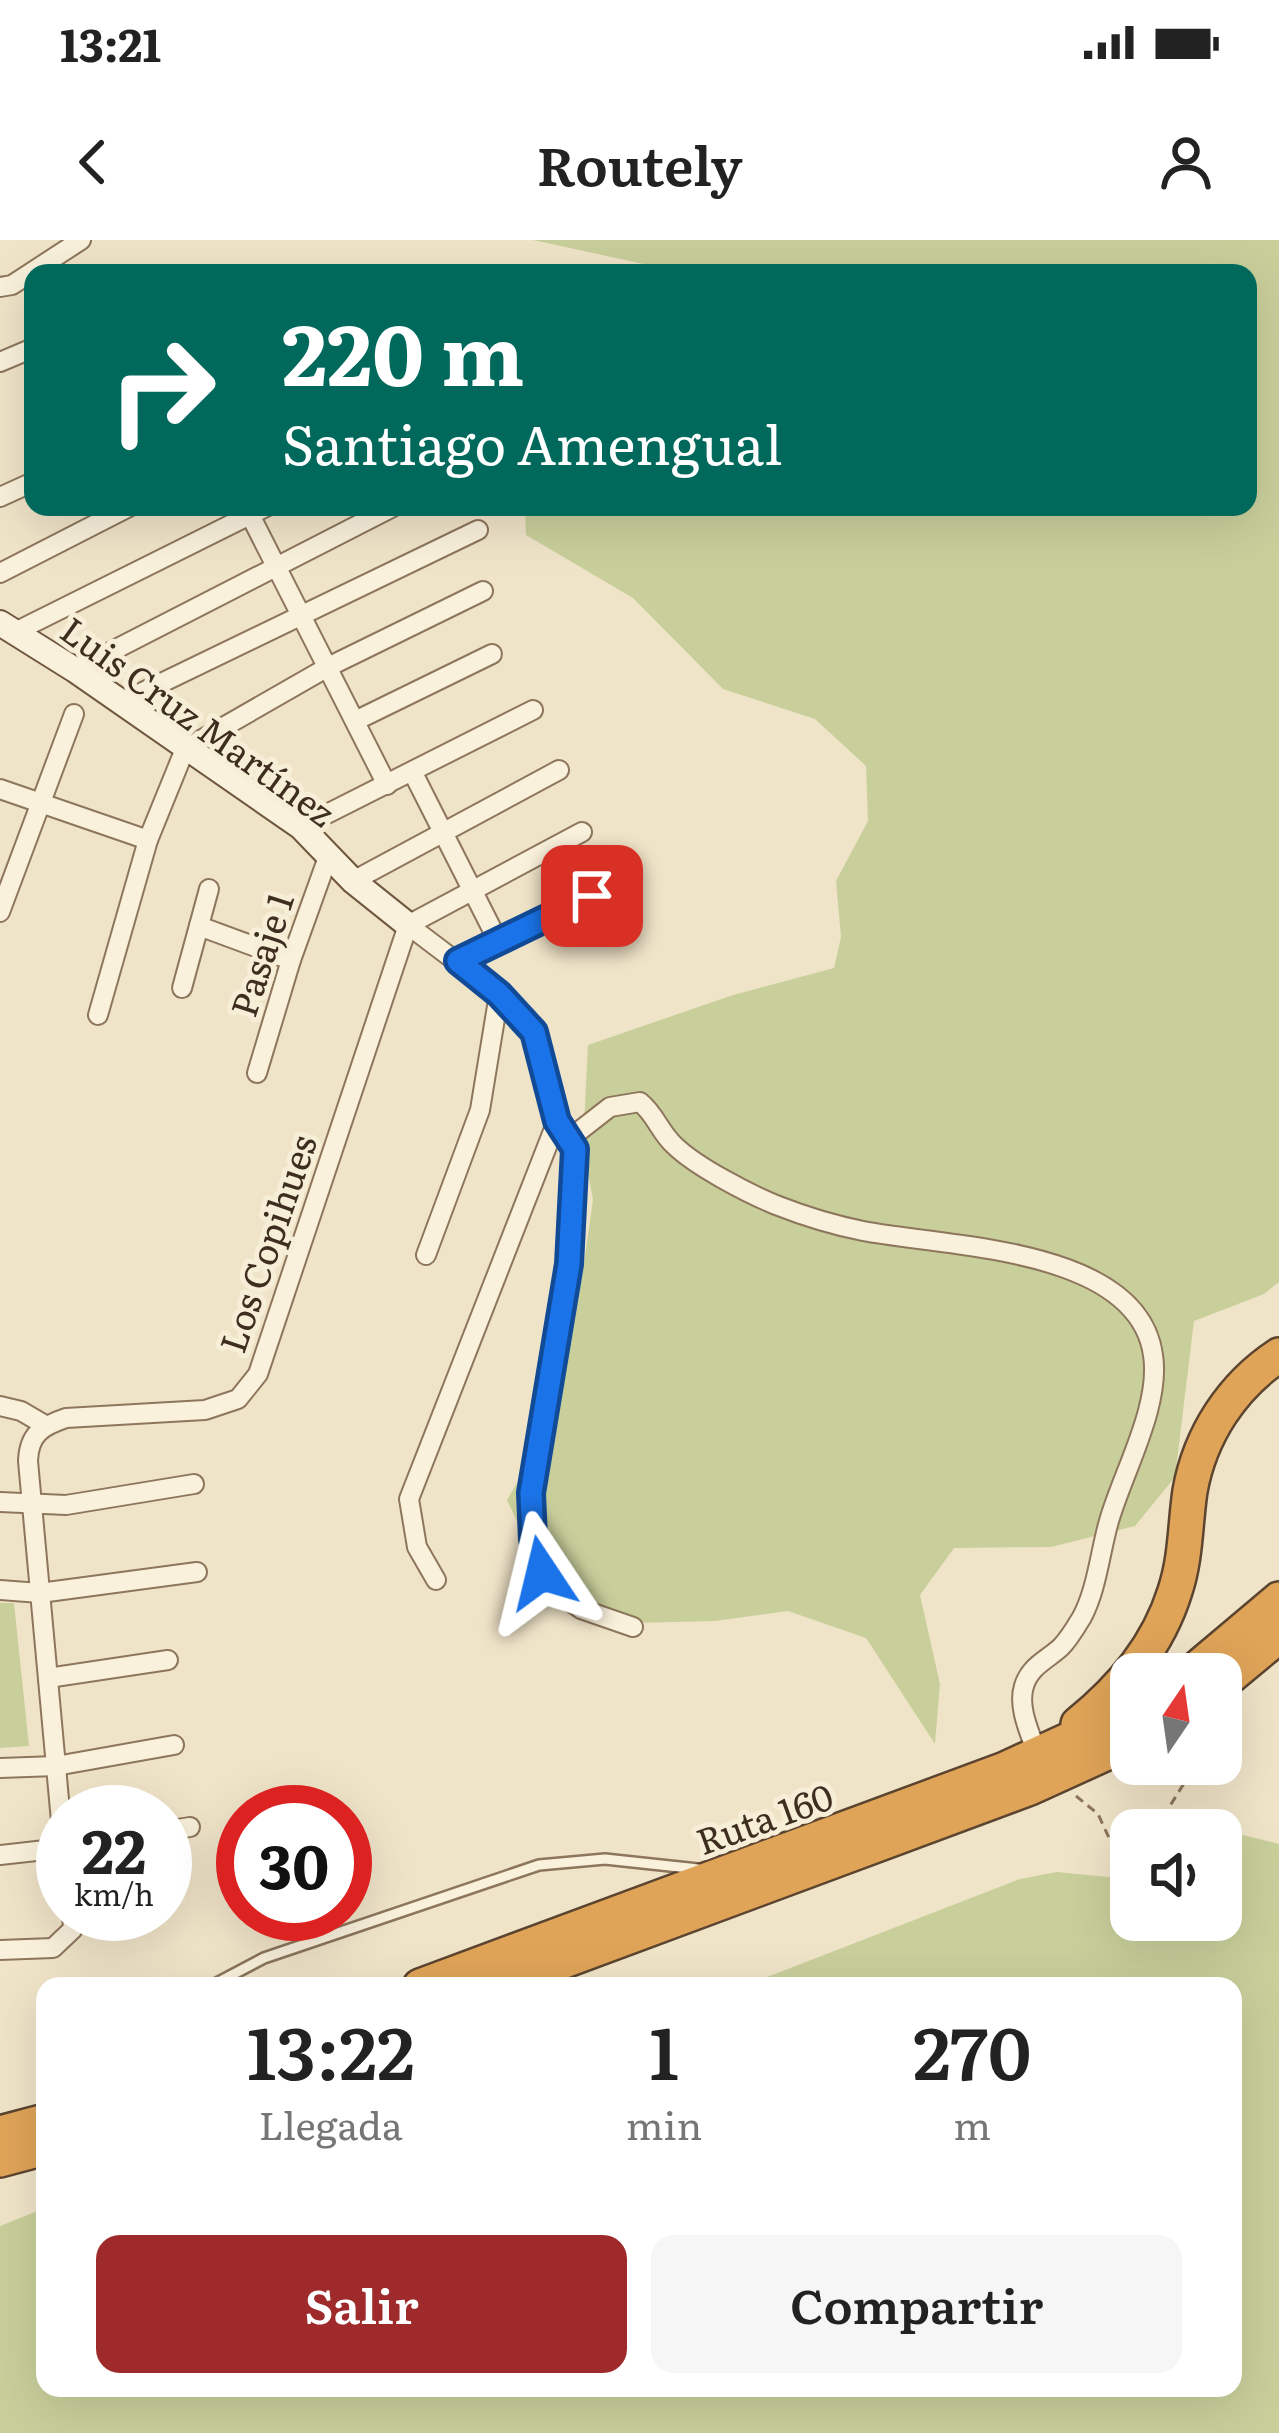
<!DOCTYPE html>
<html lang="es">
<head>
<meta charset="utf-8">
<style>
  :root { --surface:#fff; --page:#f6f6f6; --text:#222; --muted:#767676; --accent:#9e2a2b }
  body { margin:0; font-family:Literata,serif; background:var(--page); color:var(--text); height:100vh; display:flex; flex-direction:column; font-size:45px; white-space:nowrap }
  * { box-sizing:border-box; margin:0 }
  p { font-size:39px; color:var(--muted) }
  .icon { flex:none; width:66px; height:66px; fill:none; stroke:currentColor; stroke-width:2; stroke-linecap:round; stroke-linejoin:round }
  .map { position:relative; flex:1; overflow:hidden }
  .sheet { position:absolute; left:36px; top:1737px; width:1206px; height:420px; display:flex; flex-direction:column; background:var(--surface); border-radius:24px; box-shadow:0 12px 48px #0002 }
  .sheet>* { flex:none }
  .banner { position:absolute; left:24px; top:24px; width:1233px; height:252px; border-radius:24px; box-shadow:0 12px 48px #0002; background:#00695c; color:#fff; overflow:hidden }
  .needle { width:78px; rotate:13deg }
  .tools { position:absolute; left:1110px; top:1413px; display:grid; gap:24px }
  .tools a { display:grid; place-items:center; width:132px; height:132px; border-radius:24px; background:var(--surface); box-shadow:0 12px 48px #0002; font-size:60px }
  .speed { position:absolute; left:36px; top:1545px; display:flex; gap:24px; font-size:60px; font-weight:700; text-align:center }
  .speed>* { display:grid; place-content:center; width:156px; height:156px; border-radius:50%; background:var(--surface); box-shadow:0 12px 48px #0002; line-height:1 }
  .speed small { font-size:30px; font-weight:400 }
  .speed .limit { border:18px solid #d22; background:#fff; color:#111 }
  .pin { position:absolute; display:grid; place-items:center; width:102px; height:102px; color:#fff; margin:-51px; border-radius:24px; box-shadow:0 6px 18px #0006 }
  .me { position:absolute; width:132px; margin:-66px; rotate:350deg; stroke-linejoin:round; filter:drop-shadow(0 0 9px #0008) }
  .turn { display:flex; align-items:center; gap:42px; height:252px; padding:0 60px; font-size:54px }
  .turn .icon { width:156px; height:156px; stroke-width:2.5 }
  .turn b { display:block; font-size:84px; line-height:102px }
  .eta { display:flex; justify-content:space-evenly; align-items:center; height:204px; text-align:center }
  .eta b { font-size:72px; font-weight:600; line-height:84px }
  .button { display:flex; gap:24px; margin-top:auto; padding:24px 60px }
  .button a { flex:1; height:138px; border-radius:24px; background:var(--accent); color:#fff; font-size:48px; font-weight:600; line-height:138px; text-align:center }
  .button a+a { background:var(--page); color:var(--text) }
  .status { display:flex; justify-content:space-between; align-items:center; height:84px; padding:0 60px; background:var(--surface); direction:ltr }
  .status svg { height:33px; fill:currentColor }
  header { display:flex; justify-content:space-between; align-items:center; height:156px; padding:0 60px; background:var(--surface); font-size:54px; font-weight:600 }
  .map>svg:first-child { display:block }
</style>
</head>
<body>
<div class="status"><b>13:21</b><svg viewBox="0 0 49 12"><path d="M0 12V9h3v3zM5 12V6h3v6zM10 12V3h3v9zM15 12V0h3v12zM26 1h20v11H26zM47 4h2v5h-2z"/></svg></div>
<header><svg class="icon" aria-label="back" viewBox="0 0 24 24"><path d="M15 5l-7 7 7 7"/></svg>Routely<svg class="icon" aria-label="person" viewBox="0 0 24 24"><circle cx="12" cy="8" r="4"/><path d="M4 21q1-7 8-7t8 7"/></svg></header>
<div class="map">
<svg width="1279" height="2193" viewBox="0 0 1279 2193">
  <rect width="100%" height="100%" fill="#f0e4c8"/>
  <g fill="#c9cf9b">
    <polygon points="533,0 1279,0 1279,1042 1264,1054 1194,1081 1175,1237 1135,1286 1051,1307 954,1308 920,1355 940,1444 935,1504 866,1398 788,1371 715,1381 592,1384 538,1326 507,1260 531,1219 570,1097 582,1036 593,960 583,905 588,805 733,755 834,728 841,697 836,641 868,581 866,526 815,479 723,449 633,358 526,295 525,267 1248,267 1248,33 651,33 653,26"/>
    <polygon points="0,1363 14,1363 29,1506 0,1508"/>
    <polygon points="1215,1588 1279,1604 1279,2193 0,2193 0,1986 45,1968 45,2148 1233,2148 1233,1746 744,1746 1020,1639 1057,1632 1108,1637 1131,1630 1131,1680 1221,1680 1221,1590 1198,1590"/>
  </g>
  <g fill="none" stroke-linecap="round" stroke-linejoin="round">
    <defs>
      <polyline id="lane" points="211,1746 264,1718 539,1625 605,1619 698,1629"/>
      <g id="street">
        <polyline points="0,47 12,45 81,0"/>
        <polyline points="0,122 33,108"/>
        <polyline points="0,257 33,242"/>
        <polyline points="246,267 387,545"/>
        <polyline points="0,333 129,267"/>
        <polyline points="13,393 266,267"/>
        <polyline points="75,430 393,267"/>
        <polyline points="120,463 478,290"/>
        <polyline points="355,481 492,414"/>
        <polyline points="413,533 498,701"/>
        <polyline points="0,549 148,600"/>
        <polyline points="301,587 533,470"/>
        <polyline points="353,641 559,530"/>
        <polyline points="0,672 74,474"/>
        <polyline points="408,685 499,754 534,792 557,881 575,909 569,1024 531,1253 533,1299 543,1333 560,1354 581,1369 633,1387"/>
        <polyline points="408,685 582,592"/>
        <polyline points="199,686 291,720"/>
        <polyline points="458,721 592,656"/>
        <polyline points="182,748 209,649"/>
        <polyline points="98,775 148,600 185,509 328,427 483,351"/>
        <polyline points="257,833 291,720 328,617"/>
        <path d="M569 899 610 867 640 862C655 874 660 892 674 905 695 926 747 953 776 965 804 976 833 985 863 991 946 1007 1138 1007 1153 1115 1161 1166 1123 1232 1109 1281 1100 1312 1097 1349 1082 1377 1076 1387 1069 1399 1061 1407 1047 1420 1030 1426 1024 1446 1017 1468 1031 1495 1038 1516"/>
        <polyline points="426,1015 480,870 499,754"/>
        <polyline points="0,1166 21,1171 45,1185"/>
        <polyline points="0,1262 66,1265 194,1244"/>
        <polyline points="436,1340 417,1307 409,1259 557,881"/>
        <polyline points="0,1350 40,1353 197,1332"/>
        <polyline points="48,1438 168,1420"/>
        <polyline points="0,1528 56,1526 174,1505"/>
        <polyline points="165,1591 190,1587"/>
        <path d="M63 1603 28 1221C29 1194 42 1186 66 1178L205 1170 238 1159 258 1134 408 685"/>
        <polyline points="0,1615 63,1608"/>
        <polyline points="0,1710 53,1708 73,1689 72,1674"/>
      </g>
      <polyline id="secondary" points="0,383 75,430 301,587 353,641 408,685"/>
      <g id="highway">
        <polyline points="1190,1434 1279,1359"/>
        <polyline points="1221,1444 1279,1396"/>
        <path d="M1078 1484C1122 1448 1158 1406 1175 1351 1186 1318 1185 1285 1190 1251 1200 1195 1232 1146 1279 1115"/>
        <polyline points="420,1746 1005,1529 1131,1471"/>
        <polyline points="497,1746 1030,1548 1131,1502"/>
        <polyline points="0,1893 45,1881"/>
        <polyline points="0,1920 45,1908"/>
      </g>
    </defs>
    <use href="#lane" stroke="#8d765c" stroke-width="14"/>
    <use href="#street" stroke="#8d765c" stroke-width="22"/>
    <use href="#secondary" stroke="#6f573f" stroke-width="28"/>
    <use href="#highway" stroke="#5b4430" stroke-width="38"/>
    <g stroke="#8d765c" stroke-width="3" stroke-dasharray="9 6" stroke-linecap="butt">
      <polyline points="1076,1556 1098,1574 1126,1635"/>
      <polyline points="1155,1590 1191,1532 1188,1524"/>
    </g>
    <use href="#lane" stroke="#faf1dc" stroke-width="9"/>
    <use href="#street" stroke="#faf1dc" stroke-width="18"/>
    <use href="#secondary" stroke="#faf1dc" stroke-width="24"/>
    <use href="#highway" stroke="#e0a458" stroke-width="33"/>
  </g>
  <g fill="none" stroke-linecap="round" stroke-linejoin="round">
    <defs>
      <polyline id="route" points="542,1333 533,1299 531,1253 569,1024 575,909 557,881 534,792 499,754 458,721 592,656"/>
    </defs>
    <use href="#route" stroke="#114b97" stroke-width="30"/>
    <use href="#route" stroke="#1a73e8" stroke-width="21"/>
  </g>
  <g text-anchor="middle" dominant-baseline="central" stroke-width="10" stroke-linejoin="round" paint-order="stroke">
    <g font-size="36" fill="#3d2e20" stroke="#f7eed8">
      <text transform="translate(199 480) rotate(36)">Luis Cruz Martínez</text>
      <text transform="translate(260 714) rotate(-72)">Pasaje 1</text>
      <text transform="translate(266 1003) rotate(-71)">Los Copihues</text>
      <text transform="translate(764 1577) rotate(-20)">Ruta 160</text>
    </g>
  </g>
</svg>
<div class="tools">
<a><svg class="needle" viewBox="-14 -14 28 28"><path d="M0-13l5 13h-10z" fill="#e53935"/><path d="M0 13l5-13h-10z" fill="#767676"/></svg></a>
<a><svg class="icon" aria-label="sound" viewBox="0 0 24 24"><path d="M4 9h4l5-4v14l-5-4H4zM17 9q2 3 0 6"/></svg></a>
</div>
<div class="speed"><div>22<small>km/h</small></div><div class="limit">30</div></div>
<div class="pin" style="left:592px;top:656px;background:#d93025"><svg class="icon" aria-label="arrive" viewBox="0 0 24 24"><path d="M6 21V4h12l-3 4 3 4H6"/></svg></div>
<svg class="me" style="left:542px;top:1333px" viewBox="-20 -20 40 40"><path d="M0-17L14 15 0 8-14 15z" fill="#1a73e8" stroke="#fff" stroke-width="4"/></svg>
<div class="banner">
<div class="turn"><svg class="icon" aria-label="right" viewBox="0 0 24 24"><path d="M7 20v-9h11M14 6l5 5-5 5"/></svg><div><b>220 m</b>Santiago Amengual</div></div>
</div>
<section class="sheet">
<div class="eta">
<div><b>13:22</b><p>Llegada</p></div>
<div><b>1</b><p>min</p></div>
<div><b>270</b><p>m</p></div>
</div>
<div class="button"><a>Salir</a><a>Compartir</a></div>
</section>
</div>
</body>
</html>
